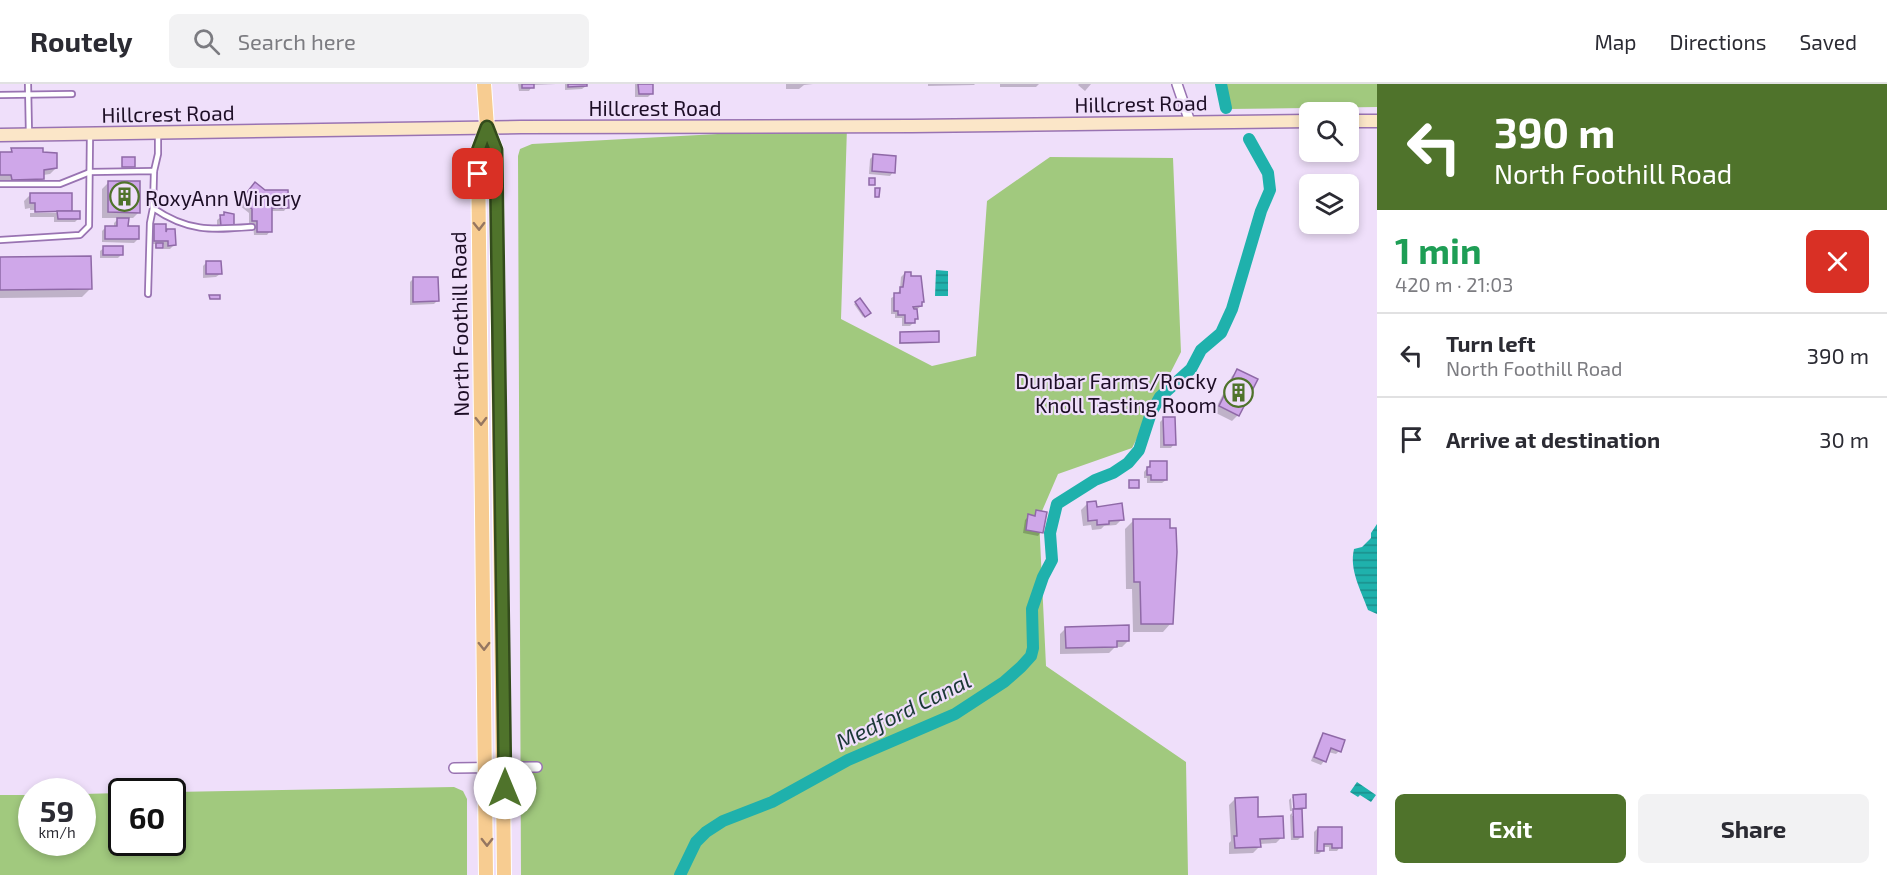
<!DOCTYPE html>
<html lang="en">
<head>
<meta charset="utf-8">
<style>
  :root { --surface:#fff; --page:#f2f2f3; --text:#2b2b33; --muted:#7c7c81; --line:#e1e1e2; --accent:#4f732b }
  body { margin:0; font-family:"Exo 2",sans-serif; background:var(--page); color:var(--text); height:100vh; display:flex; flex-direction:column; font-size:22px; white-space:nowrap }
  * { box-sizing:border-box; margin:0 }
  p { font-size:20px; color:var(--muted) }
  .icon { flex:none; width:33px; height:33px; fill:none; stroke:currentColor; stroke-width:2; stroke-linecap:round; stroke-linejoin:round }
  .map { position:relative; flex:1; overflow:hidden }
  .details { display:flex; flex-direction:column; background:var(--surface); width:510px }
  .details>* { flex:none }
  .banner { background:#4f732b; color:#fff; overflow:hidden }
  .fabs { position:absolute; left:1299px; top:18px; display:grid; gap:12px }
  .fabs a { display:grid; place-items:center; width:60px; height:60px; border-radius:9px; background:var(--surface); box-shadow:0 3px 9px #0003; font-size:30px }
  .speed { position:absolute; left:18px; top:694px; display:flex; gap:12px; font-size:30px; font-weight:700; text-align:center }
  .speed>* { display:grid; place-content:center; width:78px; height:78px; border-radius:50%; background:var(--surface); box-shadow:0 3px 9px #0003; line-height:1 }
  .speed small { font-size:15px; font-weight:400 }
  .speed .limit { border:3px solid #111; border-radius:9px; background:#fff; color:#111 }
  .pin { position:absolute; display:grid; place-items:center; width:51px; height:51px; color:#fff; margin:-26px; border-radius:12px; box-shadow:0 3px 9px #0006 }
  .me { position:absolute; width:66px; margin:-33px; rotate:0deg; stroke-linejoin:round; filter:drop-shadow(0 0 4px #0008) }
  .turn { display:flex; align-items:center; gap:21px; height:126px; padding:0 18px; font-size:27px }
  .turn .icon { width:78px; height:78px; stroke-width:2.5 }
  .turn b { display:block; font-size:42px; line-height:51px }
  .round { display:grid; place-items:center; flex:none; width:63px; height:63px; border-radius:9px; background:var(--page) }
  .headline { display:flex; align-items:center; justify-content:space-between; height:102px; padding:0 18px }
  h1 { font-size:36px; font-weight:700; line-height:45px; color:#1e9e55 }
  .primary-button { display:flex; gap:12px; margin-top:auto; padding:12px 18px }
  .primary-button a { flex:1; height:69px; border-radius:9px; background:var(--accent); color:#fff; font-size:24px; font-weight:700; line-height:69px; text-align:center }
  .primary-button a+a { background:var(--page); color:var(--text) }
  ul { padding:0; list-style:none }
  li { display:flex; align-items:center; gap:18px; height:84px; padding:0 18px; border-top:2px solid var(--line) }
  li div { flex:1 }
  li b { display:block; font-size:22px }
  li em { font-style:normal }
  header { display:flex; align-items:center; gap:36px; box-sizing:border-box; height:84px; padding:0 30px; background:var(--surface); border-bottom:2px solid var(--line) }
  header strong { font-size:28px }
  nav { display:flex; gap:33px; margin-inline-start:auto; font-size:21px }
  .search { width:420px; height:54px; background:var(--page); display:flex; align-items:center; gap:15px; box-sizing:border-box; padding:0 21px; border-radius:9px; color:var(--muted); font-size:22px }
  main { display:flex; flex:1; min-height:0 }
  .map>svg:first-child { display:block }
</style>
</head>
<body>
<header>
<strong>Routely</strong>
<div class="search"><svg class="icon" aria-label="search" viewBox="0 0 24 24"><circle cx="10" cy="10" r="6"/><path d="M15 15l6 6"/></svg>Search here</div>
<nav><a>Map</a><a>Directions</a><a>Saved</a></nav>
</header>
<main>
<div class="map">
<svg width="1377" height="791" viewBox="0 0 1377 791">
  <defs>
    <pattern id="water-rules" width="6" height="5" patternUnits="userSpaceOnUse" patternTransform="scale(1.5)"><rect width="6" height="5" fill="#1fb1ac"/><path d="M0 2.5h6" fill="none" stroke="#1b8e8c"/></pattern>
  </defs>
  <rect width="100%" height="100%" fill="#efdffa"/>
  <g fill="#a1c97e">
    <polygon points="1218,0 1377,0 1377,23 1228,25"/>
    <polygon points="847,43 841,235 932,282 976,272 987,117 1050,73 1173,74 1181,268 1132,364 1058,390 1039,434 1046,582 1186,678 1188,791 521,791 518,72 520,65 532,60"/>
    <polygon points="454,703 463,707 467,715 467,791 0,791 0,711 31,711 32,759 82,759 83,710 121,709 122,759 172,759 173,708"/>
  </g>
  <g fill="url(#water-rules)">
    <polygon points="936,186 948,187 948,212 935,212"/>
    <path d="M1377 440V530L1368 526C1361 506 1349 486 1354 465L1362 463 1371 454V449Z"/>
    <polygon points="1357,698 1376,711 1371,718 1360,711 1358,713 1350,708"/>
  </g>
  <g fill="#0003">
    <polygon points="518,0 556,0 533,1 529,7 519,7"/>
    <polygon points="565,0 586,0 586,2 582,5 565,6"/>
    <polygon points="635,0 652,0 652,9 648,13 635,13"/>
    <polygon points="786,0 813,0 804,1 799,5 786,5"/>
    <polygon points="928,0 975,0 974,1 928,2"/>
    <polygon points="1000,0 1039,0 1036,3 1000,3"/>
    <polygon points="1079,0 1091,0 1085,7 1078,1"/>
    <polygon points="12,66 42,69 56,84 50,90 43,91 43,95 37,101 6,101 6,96 0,97 0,70 8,70"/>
    <polygon points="874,71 893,88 890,92 869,90 870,75"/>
    <polygon points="108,99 139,128 133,134 127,134 127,143 138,155 134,159 102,158 102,147 106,143 114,143 114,139 119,134 102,134 102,105"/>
    <polygon points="251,104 287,123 284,127 271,127 270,147 267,151 254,151 253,140 249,140 249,129 239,121"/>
    <polygon points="30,111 70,126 79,134 75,138 54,138 54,133 30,133 30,129 58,129 61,126 30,126 30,124 25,125 24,117"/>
    <polygon points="225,130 232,141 229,145 217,145 217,136"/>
    <polygon points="154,142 165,149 168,146 174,161 170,165 164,165 164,160 160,164 155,164 155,160 151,160 150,145"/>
    <polygon points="104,164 122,170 118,174 100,174 100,167"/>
    <polygon points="0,174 90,205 82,213 0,214"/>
    <polygon points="206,179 220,190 216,193 203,194 203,182"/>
    <polygon points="905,189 921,222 916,226 916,234 914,238 910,242 902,242 902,234 895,234 895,230 891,230 891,214 897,211 900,205 901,193"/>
    <polygon points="414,194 437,217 434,220 410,221 410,198"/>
    <polygon points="860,216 869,228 863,233 854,220"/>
    <polygon points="901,249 938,258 936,259 899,260"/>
    <polygon points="1238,286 1238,331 1232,337 1214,328 1232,292"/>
    <polygon points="1163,335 1174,360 1171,364 1160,364 1160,338"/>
    <polygon points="1151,379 1166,396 1162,399 1147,399 1147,394 1144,394 1144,388"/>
    <polygon points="1087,420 1096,424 1122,435 1116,441 1104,442 1101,445 1092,446 1091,441 1083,442 1081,426"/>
    <polygon points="1037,428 1041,448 1038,452 1023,449 1025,436 1029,432 1033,433"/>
    <polygon points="1133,437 1168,446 1171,539 1163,548 1133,548 1132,505 1126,505 1125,445"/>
    <polygon points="1066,544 1128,557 1122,563 1115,563 1109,569 1060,570 1060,550"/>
    <polygon points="1323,651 1339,667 1336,670 1328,668 1324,677 1321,681 1311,677 1320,654"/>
    <polygon points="1293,712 1305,723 1301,727 1302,752 1298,756 1291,756 1290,731 1292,729 1292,732 1295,732 1294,714 1292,714"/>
    <polygon points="1291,714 1292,727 1290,727 1289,716"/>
    <polygon points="1235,715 1282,753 1276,759 1259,760 1259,763 1253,769 1229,770 1229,759 1231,757 1229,721"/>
    <polygon points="1318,744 1340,763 1337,767 1329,767 1329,763 1323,763 1323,766 1319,770 1314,770 1314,748"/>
  </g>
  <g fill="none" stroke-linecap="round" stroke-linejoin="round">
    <g stroke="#1fb1ac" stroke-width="12">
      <polyline points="1221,0 1226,24"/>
      <polyline points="680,791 696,758 706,748 723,737 772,718 848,676 955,630 1004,598 1021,583 1031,572 1033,564 1032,525 1043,493 1052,476 1050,449 1057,420 1095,396 1113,389 1128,379 1139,366 1151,329 1160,313 1191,285 1201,266 1221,249 1232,225 1261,127 1270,106 1268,89 1249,55"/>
    </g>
  </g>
  <g fill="#cfa7e9" stroke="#8f69a7" stroke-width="1.5">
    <rect x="522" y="0" width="12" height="4"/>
    <polygon points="568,0 587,0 587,2 568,3"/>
    <polygon points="638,0 653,0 653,10 639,10"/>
    <polygon points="11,64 43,64 43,68 57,69 57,84 44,86 44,95 12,96 11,91 0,91 0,68 12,68"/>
    <polygon points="873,70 896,72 895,89 872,87"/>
    <rect x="122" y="73" width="13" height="10"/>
    <rect x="869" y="94" width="6" height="7"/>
    <polygon points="108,97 140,97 140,129 108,128"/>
    <polygon points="255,98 265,106 288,106 289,124 272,124 272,148 257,148 257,137 252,137 252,125 241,116"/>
    <polygon points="875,104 880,104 879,113 875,113"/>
    <polygon points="30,109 72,109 72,127 35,128 35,119 30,119"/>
    <polygon points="57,127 80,127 80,135 58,135"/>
    <polygon points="224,128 234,130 234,142 221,142 220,131 224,131"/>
    <polygon points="117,134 129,134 128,142 139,142 139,155 105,155 105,142 117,142"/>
    <polygon points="154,140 166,140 166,148 167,145 175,145 176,161 168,162 168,157 154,157"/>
    <rect x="156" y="159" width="7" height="5"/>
    <rect x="103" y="162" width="20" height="9"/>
    <polygon points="91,172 92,205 0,206 0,173"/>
    <polygon points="206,177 221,177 222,190 206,190"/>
    <polygon points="905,188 911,188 911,192 921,192 924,218 922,218 922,222 913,223 914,225 917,225 918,235 915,235 915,239 905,239 905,231 898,231 898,227 894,227 894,209 900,209 900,203 903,203"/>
    <polygon points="413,193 438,193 439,217 413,218"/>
    <polygon points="209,211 220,211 220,215 210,215"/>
    <polygon points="860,214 871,229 865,233 855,218"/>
    <polygon points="939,247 939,258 900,259 900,248"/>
    <polygon points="1237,285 1258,295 1239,332 1219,322"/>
    <polygon points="1163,333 1175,333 1176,361 1164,361"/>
    <polygon points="1150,377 1167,377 1167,396 1151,396 1151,391 1147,391 1147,383 1150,383"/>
    <rect x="1129" y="396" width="10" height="8"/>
    <polygon points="1096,417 1097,423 1122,419 1124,436 1109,437 1109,440 1097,441 1097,436 1088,437 1087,418"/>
    <polygon points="1036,426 1047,428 1043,449 1026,446 1028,430 1035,432"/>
    <polygon points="1133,435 1170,435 1170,444 1176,444 1177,468 1173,540 1141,540 1140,498 1134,498"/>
    <polygon points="1129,541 1129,557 1117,557 1117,563 1066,564 1065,543"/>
    <polygon points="1323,649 1345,656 1341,668 1331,664 1326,678 1314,673"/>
    <polygon points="1306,710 1306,724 1294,725 1293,711"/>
    <polygon points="1258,713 1258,733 1283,732 1284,754 1260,755 1261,763 1235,764 1234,752 1237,752 1235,714"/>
    <polygon points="1293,725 1302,725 1303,753 1294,753"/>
    <polygon points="1318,743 1342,743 1342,764 1332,764 1332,760 1324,760 1324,767 1317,767"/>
  </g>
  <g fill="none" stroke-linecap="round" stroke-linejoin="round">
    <defs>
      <g id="lane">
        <polyline points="28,0 29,50"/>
        <polyline points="0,11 72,10"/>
        <polyline points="154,87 158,70 158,49"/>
        <path d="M0 100H60L90 88 154 87 153 124C188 148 211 146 252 143"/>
        <polyline points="0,156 80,151 89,142 90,50"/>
        <polyline points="148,210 150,139 153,124"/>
      </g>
      <g id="street">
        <polyline points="1177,0 1190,38"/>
        <polyline points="454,684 537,683"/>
      </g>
      <g id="secondary">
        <polyline points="1348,37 1377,37"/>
        <polyline points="0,51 521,43 912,42 1310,37"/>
      </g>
      <g id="primary">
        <polyline points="484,0 487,43 496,66 504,791"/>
        <polyline points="486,791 478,67 487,43"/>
      </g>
    </defs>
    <use href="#lane" stroke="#9973b2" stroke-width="8"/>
    <use href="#street" stroke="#9973b2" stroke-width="12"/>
    <use href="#secondary" stroke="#9973b2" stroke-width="15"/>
    <use href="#primary" stroke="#fff" stroke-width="16"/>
    <use href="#lane" stroke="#fff" stroke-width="4.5"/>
    <use href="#street" stroke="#fff" stroke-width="9"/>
    <use href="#secondary" stroke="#fbe6c8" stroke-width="12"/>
    <use href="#primary" stroke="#f7cc91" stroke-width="14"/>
  </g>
  <defs><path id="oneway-chevron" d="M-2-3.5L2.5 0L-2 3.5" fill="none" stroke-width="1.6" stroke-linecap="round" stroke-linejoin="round" transform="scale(1.5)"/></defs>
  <g stroke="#957661">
    <use href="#oneway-chevron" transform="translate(479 142) rotate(89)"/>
    <use href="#oneway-chevron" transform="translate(481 337) rotate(89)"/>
    <use href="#oneway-chevron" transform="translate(484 562) rotate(89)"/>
    <use href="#oneway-chevron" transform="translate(487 758) rotate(90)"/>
  </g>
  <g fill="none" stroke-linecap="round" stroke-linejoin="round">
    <defs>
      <polyline id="route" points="478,90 478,67 487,43 496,66 505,704"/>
    </defs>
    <use href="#route" stroke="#334b1c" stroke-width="15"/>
    <use href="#route" stroke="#4f732b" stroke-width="10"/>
  </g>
  <defs>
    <symbol id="building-ring" viewBox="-11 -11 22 22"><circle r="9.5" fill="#efdffa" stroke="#4f732b" stroke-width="1.5"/><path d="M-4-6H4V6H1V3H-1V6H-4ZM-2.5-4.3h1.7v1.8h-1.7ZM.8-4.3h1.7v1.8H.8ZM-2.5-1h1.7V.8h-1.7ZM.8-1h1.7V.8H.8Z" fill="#4f732b"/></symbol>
  </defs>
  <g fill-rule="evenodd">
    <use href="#building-ring" x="108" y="96" width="33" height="33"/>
    <use href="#building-ring" x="1222" y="292" width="33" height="33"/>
  </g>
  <g text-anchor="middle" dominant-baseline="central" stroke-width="4.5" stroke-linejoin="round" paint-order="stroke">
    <g font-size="21" fill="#1d0e26" stroke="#efdffa">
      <text transform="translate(1141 19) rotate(-1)">Hillcrest Road</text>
      <text x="655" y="23">Hillcrest Road</text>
      <text transform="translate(168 29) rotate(-1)">Hillcrest Road</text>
      <text transform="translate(459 240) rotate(-91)">North Foothill Road</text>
    </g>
    <g font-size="21" fill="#1d0e26" stroke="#efdffa" text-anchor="start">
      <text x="145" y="113">RoxyAnn Winery</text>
      <text x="1217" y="296" text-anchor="end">Dunbar Farms/Rocky<tspan x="1217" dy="24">Knoll Tasting Room</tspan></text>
    </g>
    <g font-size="22" font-style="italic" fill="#1b3836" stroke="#efdffa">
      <text transform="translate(903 626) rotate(-26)">Medford Canal</text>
    </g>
  </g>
</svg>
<div class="fabs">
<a><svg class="icon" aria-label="search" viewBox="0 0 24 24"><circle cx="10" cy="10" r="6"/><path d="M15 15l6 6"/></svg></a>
<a><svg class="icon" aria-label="layers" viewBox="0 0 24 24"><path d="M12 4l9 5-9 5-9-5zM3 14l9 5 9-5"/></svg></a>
</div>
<div class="speed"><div>59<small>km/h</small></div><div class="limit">60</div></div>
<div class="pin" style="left:478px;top:90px;background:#d93025"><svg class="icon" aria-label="arrive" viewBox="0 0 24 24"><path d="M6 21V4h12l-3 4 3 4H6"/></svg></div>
<svg class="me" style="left:505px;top:704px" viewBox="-20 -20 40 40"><circle r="19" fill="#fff"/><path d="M0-13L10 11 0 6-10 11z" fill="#4f732b"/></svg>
</div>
<section class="details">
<div class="banner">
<div class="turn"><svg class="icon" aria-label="left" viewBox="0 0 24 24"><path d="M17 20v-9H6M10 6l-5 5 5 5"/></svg><div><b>390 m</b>North Foothill Road</div></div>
</div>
<div class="headline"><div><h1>1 min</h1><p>420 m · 21:03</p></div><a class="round" style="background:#d93025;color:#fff"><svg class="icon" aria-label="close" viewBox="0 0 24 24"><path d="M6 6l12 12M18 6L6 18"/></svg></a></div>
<ul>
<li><svg class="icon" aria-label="left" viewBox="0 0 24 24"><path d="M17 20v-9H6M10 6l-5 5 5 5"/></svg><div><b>Turn left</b><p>North Foothill Road</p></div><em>390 m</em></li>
<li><svg class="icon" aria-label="arrive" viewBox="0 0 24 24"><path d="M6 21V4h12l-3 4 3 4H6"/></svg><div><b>Arrive at destination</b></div><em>30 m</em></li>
</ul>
<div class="primary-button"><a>Exit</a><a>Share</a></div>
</section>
</main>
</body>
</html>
